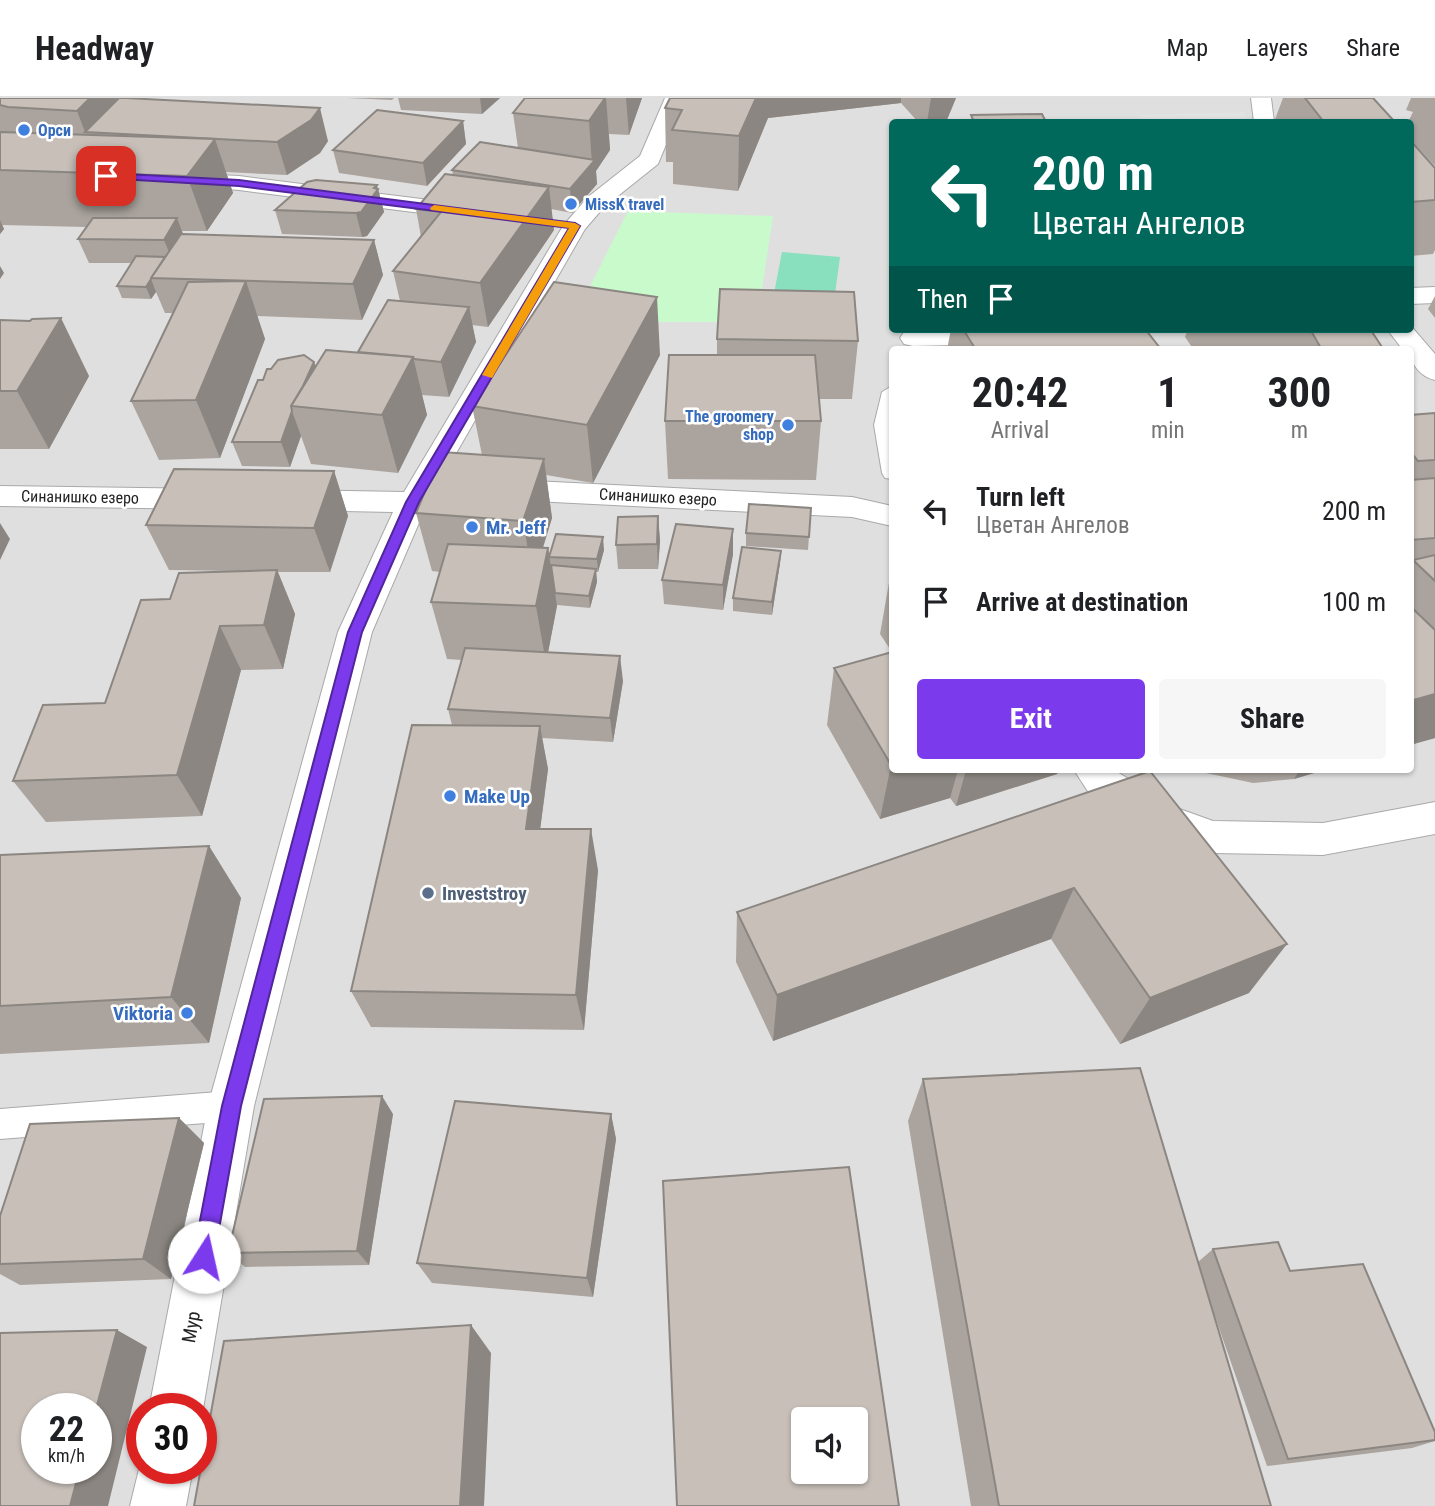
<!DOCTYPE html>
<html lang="en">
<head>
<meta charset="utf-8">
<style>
  :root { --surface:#fff; --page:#f6f6f6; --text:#202124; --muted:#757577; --line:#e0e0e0; --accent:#7c3aed }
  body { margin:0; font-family:"Roboto Condensed",sans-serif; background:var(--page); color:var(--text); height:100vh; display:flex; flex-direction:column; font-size:26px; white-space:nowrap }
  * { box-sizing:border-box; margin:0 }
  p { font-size:23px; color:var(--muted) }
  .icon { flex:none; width:38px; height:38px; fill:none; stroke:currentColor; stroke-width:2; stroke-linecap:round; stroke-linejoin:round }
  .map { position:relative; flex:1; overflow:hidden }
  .sheet { position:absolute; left:889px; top:248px; width:525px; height:427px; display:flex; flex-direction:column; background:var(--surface); border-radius:7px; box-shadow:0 2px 5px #0004 }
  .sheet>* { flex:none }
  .top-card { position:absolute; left:889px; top:21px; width:525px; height:214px; border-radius:7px; box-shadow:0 2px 5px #0004; background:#00695c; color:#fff; overflow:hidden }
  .tools { position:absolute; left:791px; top:1309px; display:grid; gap:14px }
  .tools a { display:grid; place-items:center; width:77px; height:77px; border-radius:7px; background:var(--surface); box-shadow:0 2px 5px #0004; font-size:35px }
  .speed { position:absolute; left:21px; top:1295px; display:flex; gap:14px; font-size:35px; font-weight:700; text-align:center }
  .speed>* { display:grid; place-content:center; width:91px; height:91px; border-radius:50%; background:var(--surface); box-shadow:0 2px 5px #0004; line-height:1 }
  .speed small { font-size:18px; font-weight:400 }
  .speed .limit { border:10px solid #d22; background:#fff; color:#111 }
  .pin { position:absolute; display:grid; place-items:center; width:60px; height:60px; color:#fff; margin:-30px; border-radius:14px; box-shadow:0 4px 10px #0006 }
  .me { position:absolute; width:77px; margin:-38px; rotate:10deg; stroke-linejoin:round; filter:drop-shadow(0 0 5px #0008) }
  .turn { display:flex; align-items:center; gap:24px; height:147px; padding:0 28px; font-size:32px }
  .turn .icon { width:91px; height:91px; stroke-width:2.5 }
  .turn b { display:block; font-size:49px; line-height:60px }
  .then { display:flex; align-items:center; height:66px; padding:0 28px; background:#0003; gap:14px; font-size:26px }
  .eta { display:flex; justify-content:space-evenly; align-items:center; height:119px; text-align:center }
  .eta b { font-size:42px; font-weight:700; line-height:49px }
  .cta { display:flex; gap:14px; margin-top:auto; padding:14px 28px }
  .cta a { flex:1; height:80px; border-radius:7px; background:var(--accent); color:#fff; font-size:28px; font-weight:700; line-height:80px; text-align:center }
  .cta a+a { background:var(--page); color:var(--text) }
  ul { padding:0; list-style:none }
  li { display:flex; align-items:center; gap:21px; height:91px; padding:0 28px }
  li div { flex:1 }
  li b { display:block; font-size:26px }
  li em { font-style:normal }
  header { display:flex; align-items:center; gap:42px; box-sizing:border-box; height:98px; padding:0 35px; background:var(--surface); border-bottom:2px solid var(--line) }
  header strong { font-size:33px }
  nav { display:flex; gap:38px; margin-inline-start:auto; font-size:24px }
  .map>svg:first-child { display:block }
</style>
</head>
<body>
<header>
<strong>Headway</strong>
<nav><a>Map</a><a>Layers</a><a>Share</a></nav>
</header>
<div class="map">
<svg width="1435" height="1408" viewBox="0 0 1435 1408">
  <rect width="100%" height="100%" fill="#f2efe9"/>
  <path fill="#e0dfdf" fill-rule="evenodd" d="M0 0H1435V1408H0ZM892 24H1410V231H892ZM892 252H1410V672H892ZM37 1311H96V1370H37ZM142 1311H201V1370H142ZM803 1321H856V1374H803Z"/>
  <polygon fill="#c8facc" points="628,113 773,118 757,224 572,224"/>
  <polygon fill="#88e0be" points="782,154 840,159 831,225 769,221"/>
  <polygon fill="#e2e2e2" points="1244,14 1248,24 1143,24 1139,17"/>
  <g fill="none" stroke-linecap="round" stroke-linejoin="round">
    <defs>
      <g id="lane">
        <polygon points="892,288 892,381 885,380 882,375 874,327 882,294"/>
        <polygon points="231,993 242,997 247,1008 242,1019 231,1023 0,1041 0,1011"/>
      </g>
      <g id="street">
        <polygon points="665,0 685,0 658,66 604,109 585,131 428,404 372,534 254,1008 203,1311 201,1315 201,1311 149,1311 208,1008 338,534 393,414 293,412 282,409 278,402 282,395 293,392 404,394 563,128 588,99 640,58"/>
        <polygon points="1251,0 1271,0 1274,24 1254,24"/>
        <polygon points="178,75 239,78 469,107 477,109 481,114 477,119 469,121 239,92 170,87 167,82 170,77"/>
        <polygon points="1435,189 1435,205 1410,206 1410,190"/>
        <path d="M1410 227 1435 256V282C1421 279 1410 266 1410 252H1403L1387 231H1410Z"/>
        <polygon points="1006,231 1011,232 1015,238 1011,244 1002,246 913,248 904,246 900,240 904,234 913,232"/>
        <polygon points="495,381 852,399 892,408 892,428 852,419 495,401 484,398 480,391 484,384"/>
        <polygon points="0,388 211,391 222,394 226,401 222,408 211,411 0,408"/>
        <polygon points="1074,672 1114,672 1174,709 1213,723 1323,725 1435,704 1435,736 1323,757 1212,755 1146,731 1089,695"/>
        <polygon points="142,1359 142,1370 193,1370 186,1408 130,1408"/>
      </g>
    </defs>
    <use href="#lane" stroke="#a9a9a9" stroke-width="2"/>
    <use href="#street" stroke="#a9a9a9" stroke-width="2"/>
    <use href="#lane" fill="#fff" fill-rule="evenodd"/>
    <use href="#street" fill="#fff" fill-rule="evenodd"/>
  </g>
  <g fill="#aba49e">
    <polygon points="0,0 328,43 320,55 287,77 226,74 233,95 207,133 182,133 183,136 374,142 383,177 362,222 257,218 265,241 220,360 159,362 131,303 174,215 165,215 156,194 151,201 122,200 117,188 132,165 89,165 78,141 86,129 2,127 4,131 0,136"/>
    <polygon points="347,0 394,0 392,2"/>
    <polygon points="398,0 500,0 482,16 401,12"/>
    <polygon points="525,0 642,0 629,37 609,36 610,52 596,73 597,86 572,115 551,111 554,132 488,229 472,227 476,244 449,299 422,297 427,317 398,375 311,366 301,338 290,369 242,368 232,344 263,282 314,264 316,268 358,254 400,203 393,173 421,139 416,111 453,77 452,72 518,50 513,15"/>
    <polygon points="670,0 956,0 946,24 918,24 901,5 768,20 738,93 673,86 673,64 666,64 665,10"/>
    <polygon points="1283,0 1375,0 1374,1 1395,24 1274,24"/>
    <polygon points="1411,0 1435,0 1435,68 1410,41 1410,24 1408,24 1413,14 1406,12"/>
    <polygon points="463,23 466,46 427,88 339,75 333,52"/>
    <polygon points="1410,42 1435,70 1435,152 1433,156 1410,158"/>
    <polygon points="378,91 384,114 367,138 362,139 282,136 275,112"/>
    <polygon points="1435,198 1435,220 1428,211"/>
    <polygon points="0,222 89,278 49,351 0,351"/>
    <polygon points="951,231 1145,231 1160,250 1159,252 947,252"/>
    <polygon points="1188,231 1370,231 1384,252 1194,252 1185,239"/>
    <polygon points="717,241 858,243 852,301 819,301 821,323 816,382 668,381 665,323 717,257"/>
    <polygon points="660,257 593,385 546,377 552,420 543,450 548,450 550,458 604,452 598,474 596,474 597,484 590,510 557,507 548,554 623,583 613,644 542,640 548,671 540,731 598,772 584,932 371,929 351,893 452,627 448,611 462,562 447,561 431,504 440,474 432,473 416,415 482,357 472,308"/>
    <polygon points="1435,315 1435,640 1410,647 1410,317"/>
    <polygon points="334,373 348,418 330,474 278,474 295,516 283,571 241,572 202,718 46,724 13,683 105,605 170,501 233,473 169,472 146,427"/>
    <polygon points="811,410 808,452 746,448 746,435"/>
    <polygon points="658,418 660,443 658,471 618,471 616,447"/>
    <polygon points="781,453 780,465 772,517 733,513 733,500"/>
    <polygon points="733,456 723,512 664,506 662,482"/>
    <polygon points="892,478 892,672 1059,672 1057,676 956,708 950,700 880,721 827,627 834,570 892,554 880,536 890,479"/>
    <polygon points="1200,672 1324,672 1294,681 1253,685 1206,675"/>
    <polygon points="1150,673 1249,895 1120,946 1051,841 773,943 736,864 737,814"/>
    <polygon points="209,748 241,800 209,945 0,956 0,757"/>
    <polygon points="923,981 1198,1164 1213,1151 1290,1173 1435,1334 1435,1343 1412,1350 1267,1368 1211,1207 1271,1408 971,1408 908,1023"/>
    <polygon points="393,1016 369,1167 245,1169 228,1155"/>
    <polygon points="611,1016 616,1041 593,1199 432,1185 417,1165"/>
    <polygon points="179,1020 204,1045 171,1181 20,1187 0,1176 0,1118"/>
  </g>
  <g fill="#8b8681">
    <polygon points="77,0 120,0 85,34 77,13"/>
    <polygon points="480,0 500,0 482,16"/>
    <polygon points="605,0 606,0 610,52 596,73 597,86 572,115 570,91 592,66 589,23"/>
    <polygon points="626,0 642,0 629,37"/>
    <polygon points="756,0 901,0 901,5 768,20 738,93 739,38"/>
    <polygon points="931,0 956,0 946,24 927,24"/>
    <polygon points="320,10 328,43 320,55 287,77 277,44"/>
    <polygon points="463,23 466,46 427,88 423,65"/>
    <polygon points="215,41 233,95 207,133 187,78"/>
    <polygon points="377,87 378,92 378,91 384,114 367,138 362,139 356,115"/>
    <polygon points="549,89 554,132 488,229 480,185"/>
    <polygon points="177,120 186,144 174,166 164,142"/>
    <polygon points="0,122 4,131 0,136"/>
    <polygon points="374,142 383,177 362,222 353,186"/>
    <polygon points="0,168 4,175 0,181"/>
    <polygon points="151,181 156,194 151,201 146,189"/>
    <polygon points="246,183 265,241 220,360 196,302"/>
    <polygon points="657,199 660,257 593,385 587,327"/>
    <polygon points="469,209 476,244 449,299 441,264"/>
    <polygon points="61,220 89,278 49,351 17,293"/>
    <polygon points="413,259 427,317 398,375 382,317"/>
    <polygon points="314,264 322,288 302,288"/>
    <polygon points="292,313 301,338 290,369 281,344"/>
    <polygon points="544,361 552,420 533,481 523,423"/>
    <polygon points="334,373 348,418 330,474 314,430"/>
    <polygon points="658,418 660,443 658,471 657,446"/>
    <polygon points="0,425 10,441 0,462"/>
    <polygon points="733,431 733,456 723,512 723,487"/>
    <polygon points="603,439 604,452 598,474 597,461"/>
    <polygon points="548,450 557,508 546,565 536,508"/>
    <polygon points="781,453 780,465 772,517 772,504"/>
    <polygon points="596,471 597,484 590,510 589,498"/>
    <polygon points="277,472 295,516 283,571 264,527"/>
    <polygon points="220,528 241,572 202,718 177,677"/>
    <polygon points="620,558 623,583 613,644 610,620"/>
    <polygon points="1435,596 1435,640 1410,647 1410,603"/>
    <polygon points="540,628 548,671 535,771 526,731"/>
    <polygon points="892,666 892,672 958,672 950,700 880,721 891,667"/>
    <polygon points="966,672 1059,672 1057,676 956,708"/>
    <polygon points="1300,672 1324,672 1294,681"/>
    <polygon points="591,731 598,772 584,932 576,897"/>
    <polygon points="209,748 241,800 209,945 171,899"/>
    <polygon points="1074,790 1051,841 773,943 777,897"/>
    <polygon points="1287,846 1249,895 1120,946 1150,900"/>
    <polygon points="382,998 393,1016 369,1167 357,1153"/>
    <polygon points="611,1016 616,1041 593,1199 587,1180"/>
    <polygon points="179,1020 204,1045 171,1181 143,1161"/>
    <polygon points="471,1227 491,1255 484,1408 460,1408"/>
    <polygon points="117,1232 147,1249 108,1408 70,1408 80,1370 96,1370 96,1311"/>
  </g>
  <g fill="#c7bfb8" stroke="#8b8681" stroke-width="2" fill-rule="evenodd">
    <polygon points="0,0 90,0 77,13 8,9 0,7"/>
    <polygon points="119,0 126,0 320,10 311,22 277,44 85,34"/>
    <polygon points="525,0 605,0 589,23 513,15"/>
    <polygon points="670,0 756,0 739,38 672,32 682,12 665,10"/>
    <polygon points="1305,0 1373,0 1395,24 1324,24"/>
    <polygon points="377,12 463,23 423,65 333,52"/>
    <polygon points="1042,16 1046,24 974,24 971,17"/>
    <polygon points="0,34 215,41 187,78 0,72"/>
    <polygon points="1410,42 1435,70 1435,102 1410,104"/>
    <polygon points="480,44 595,62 570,91 452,72"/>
    <polygon points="445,76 549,89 480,185 393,173 441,114 416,111"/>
    <polygon points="316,82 377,87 374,90 378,91 361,114 356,115 275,112 307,84"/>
    <polygon points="93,120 177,120 164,142 78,141"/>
    <polygon points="181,136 374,142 353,186 151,180"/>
    <polygon points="136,158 165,159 151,180 151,181 146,189 117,188"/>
    <polygon points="246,183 196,302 131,303 188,184"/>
    <polygon points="554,184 657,199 587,327 472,308"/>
    <polygon points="720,191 854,194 858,243 717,241"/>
    <polygon points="388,202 469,209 441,264 414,261 413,259 358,254"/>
    <polygon points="61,220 17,293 0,293 0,222 30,223 32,221"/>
    <polygon points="963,231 1145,231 1160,250 1145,252 976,252"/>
    <polygon points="1310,231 1370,231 1384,252 1322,252"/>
    <polygon points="326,252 413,259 382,317 291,308"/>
    <polygon points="304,257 314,264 303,288 291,308 292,313 281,344 232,344 258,282 263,282 267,271 271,271 278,262"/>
    <polygon points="669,257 815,257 821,323 665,323"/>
    <polygon points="1435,315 1435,362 1418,363 1410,353 1410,317"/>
    <polygon points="442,354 544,361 523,423 416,415"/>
    <polygon points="174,371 334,373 314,430 146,427"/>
    <polygon points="1435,380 1435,440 1410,442 1410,382"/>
    <polygon points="749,406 811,410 809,439 746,435"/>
    <polygon points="658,418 657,446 616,447 618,419"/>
    <polygon points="676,426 733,431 723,487 662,482"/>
    <polygon points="556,436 603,439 597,461 549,459"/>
    <polygon points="448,446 548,450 536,508 431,504"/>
    <polygon points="742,449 781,453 772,504 733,500"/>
    <polygon points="1435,457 1435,483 1413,462"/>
    <polygon points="551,467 596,471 589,498 555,495"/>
    <polygon points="277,472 264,527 220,528 177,677 13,683 43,607 105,605 141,502 170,501 179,475"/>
    <polygon points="1410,508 1435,532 1435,596 1410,603"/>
    <polygon points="465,550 620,558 610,620 448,611"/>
    <polygon points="892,554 892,666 891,667 834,570"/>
    <polygon points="412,627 540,628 526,731 591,731 576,897 351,893"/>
    <polygon points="1150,673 1287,846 1150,900 1074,790 777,897 737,814"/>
    <polygon points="209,748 171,899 0,908 0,757"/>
    <polygon points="1140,970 1271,1408 999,1408 923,981"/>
    <polygon points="382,998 357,1153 228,1155 264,1001"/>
    <polygon points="455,1003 611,1016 587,1180 417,1165"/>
    <polygon points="179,1020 143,1161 0,1166 0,1118 30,1026"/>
    <path d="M849 1069 899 1408H677L663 1083ZM803 1321H856V1374H803Z"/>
    <polygon points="1278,1144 1290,1173 1363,1166 1435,1334 1435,1342 1288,1361 1213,1151"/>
    <polygon points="471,1227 460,1408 194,1408 224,1243"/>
    <polygon points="117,1232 96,1311 37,1311 37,1370 80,1370 70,1408 0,1408 0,1235"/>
  </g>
  <polygon fill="#7c3aed" stroke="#51269a" stroke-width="2" points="106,75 239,82 575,125 580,128 419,404 362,534 241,1008 214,1159 211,1167 204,1170 196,1167 193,1159 222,1008 348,534 406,404 569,130 239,88 103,80 103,76"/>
  <polygon fill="#f59e0b" points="434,107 575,125 580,128 492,280 482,277 569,130 431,112 430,110"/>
  <g fill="#3f7fe0" stroke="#fff" stroke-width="2.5">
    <circle cx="24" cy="32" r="7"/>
    <circle cx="571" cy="106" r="7"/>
    <circle cx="788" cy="327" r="7"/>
    <circle cx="472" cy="429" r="7"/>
    <circle cx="450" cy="698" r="7"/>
    <circle cx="187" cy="915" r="7"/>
  </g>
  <circle fill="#5c6f8a" stroke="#fff" stroke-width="2.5" cx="428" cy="795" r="7"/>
  <g text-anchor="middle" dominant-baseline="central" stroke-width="5" stroke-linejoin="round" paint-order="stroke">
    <g font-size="16" font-weight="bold" fill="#366cbe" stroke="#fff" text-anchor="start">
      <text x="38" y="32">Орси</text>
      <text x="585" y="106">MissK travel</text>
      <text x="774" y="318" text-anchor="end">The groomery<tspan x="774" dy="18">shop</tspan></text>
    </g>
    <g font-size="16" fill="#222" stroke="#fff">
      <text transform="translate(80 399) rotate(1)">Синанишко езеро</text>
      <text transform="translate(658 399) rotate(3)">Синанишко езеро</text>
    </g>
    <g font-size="19" font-weight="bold" fill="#366cbe" stroke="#fff" text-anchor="start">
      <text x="486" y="429">Mr. Jeff</text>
      <text x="464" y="698">Make Up</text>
      <text x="173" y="915" text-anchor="end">Viktoria</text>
    </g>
    <g font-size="19" font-weight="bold" fill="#4e5e75" stroke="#fff" text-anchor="start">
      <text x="442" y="795">Investstroy</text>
    </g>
    <g font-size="19" fill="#222" stroke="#fff">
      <text transform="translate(191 1229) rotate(-80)">Мур</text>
    </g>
  </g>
</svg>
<div class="tools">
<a><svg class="icon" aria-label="sound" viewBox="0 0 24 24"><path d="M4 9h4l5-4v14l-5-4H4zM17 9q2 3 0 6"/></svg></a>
</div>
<div class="speed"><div>22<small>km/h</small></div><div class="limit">30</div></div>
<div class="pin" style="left:106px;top:78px;background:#d93025"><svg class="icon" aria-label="arrive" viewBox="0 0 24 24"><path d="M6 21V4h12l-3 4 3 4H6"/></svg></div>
<svg class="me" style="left:204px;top:1159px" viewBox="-20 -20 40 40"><circle r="19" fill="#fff"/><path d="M0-13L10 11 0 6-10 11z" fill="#7c3aed"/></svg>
<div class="top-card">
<div class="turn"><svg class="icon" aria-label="left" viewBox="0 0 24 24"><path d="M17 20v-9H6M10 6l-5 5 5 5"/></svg><div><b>200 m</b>Цветан Ангелов</div></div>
<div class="then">Then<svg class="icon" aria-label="arrive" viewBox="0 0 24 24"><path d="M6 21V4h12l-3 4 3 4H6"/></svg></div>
</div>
<section class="sheet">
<div class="eta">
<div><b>20:42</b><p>Arrival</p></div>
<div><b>1</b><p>min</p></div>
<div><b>300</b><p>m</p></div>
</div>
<ul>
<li><svg class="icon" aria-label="left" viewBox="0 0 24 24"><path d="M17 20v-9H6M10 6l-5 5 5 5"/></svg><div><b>Turn left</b><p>Цветан Ангелов</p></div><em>200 m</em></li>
<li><svg class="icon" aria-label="arrive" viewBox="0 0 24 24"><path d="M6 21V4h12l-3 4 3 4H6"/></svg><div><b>Arrive at destination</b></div><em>100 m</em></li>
</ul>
<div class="cta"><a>Exit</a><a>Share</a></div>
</section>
</div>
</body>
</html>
